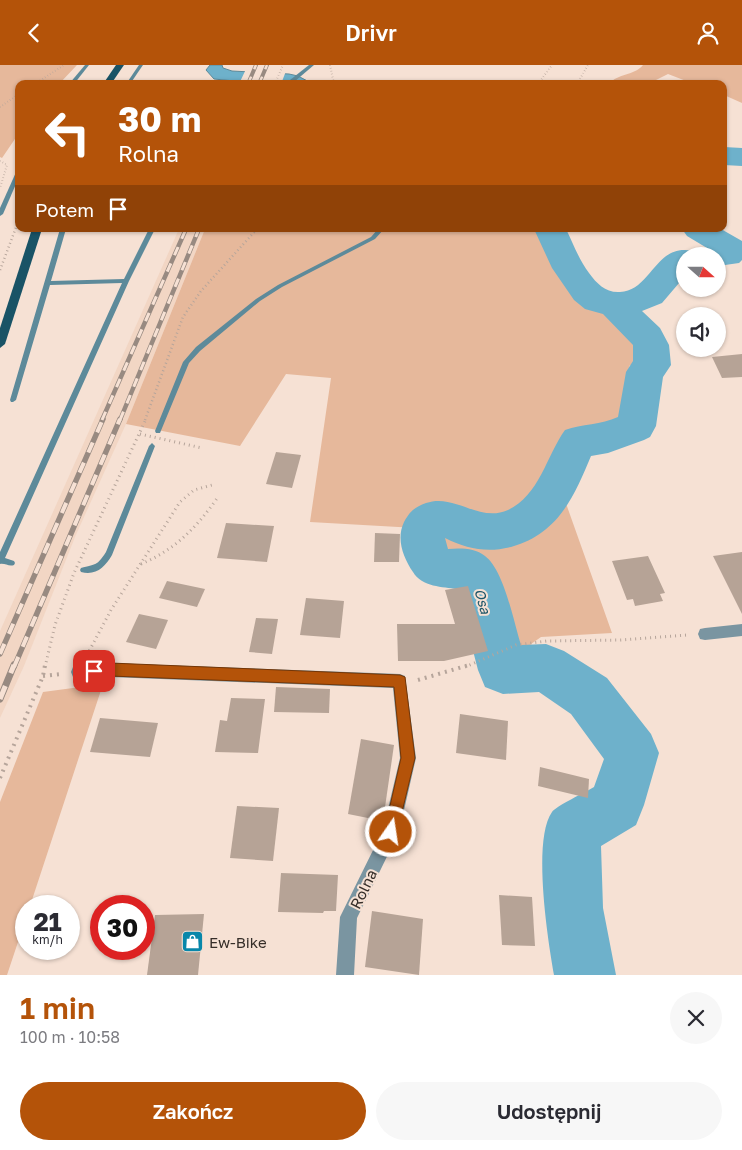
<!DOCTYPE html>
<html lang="pl">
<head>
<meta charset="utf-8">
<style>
  :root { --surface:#fff; --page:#f7f7f7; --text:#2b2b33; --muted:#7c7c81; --accent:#b45309 }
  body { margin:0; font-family:"Golos Text",sans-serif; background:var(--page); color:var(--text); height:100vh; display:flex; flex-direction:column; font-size:19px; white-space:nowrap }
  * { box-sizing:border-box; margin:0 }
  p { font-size:16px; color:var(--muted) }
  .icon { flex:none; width:28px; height:28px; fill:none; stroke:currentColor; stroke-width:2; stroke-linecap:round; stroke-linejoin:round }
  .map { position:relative; height:910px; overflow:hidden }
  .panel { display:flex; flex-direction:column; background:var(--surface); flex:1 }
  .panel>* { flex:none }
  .top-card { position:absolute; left:15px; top:15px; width:712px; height:152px; border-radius:10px; box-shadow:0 1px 4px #0004; background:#b45309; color:#fff; overflow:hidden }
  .needle { width:32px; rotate:111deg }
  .fabs { position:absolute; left:676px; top:182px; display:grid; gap:10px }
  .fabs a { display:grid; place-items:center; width:50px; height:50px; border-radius:50%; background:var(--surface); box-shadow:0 1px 4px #0004; font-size:25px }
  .speed { position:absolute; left:15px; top:830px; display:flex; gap:10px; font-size:25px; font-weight:700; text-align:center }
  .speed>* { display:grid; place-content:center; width:65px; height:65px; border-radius:50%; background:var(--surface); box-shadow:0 1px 4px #0004; line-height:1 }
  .speed small { font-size:12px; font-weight:400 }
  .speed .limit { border:8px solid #d22; background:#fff; color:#111 }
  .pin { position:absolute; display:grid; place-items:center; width:42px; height:42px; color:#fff; margin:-21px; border-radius:10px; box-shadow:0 2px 8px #0006 }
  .me { position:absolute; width:55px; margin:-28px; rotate:13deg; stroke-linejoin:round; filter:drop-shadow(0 0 4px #0008) }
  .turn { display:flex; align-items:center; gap:18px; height:105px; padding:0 20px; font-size:22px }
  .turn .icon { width:65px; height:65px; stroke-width:2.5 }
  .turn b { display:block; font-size:35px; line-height:42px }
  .then { display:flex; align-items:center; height:48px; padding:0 20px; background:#0003; gap:10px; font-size:19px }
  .round { display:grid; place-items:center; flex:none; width:52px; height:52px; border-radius:26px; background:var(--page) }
  .head { display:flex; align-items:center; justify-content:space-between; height:85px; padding:0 20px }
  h1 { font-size:30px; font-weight:600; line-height:38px; color:var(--accent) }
  .primary-button { display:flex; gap:10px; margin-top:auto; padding:10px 20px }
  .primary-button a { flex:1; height:58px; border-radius:30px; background:var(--accent); color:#fff; font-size:20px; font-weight:600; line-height:58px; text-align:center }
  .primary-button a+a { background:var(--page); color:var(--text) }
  header { display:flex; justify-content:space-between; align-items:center; height:65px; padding:0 20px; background:var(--accent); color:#fff; font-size:22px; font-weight:600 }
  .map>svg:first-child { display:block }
</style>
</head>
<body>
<header><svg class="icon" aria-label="back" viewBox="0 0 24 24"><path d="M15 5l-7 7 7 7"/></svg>Drivr<svg class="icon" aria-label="person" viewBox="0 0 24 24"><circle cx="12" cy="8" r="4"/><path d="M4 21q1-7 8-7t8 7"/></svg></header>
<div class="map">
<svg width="742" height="910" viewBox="0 0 742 910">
  <rect width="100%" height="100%" fill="#f6e1d4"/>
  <polygon fill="#f2d6c4" points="179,164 205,164 126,359 75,472 24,601 0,653 0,566"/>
  <g fill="#e6b89b">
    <polygon points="0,0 77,0 59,19 19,19 19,68 2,93 0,92"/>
    <path d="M643 0H742V38L724 30V19H694L668 9 648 19H609C618 8 634 11 643 0Z"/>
    <polygon points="205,164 538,164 577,232 596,245 621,253 647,282 647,300 630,300 628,305 641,316 640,348 622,362 586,373 577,369 553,418 526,452 512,458 494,461 474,461 455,455 445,447 436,448 424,454 416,463 310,457 331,313 286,309 240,381 126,359"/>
    <path d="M563 430 612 568 541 572 504 598 493 551 476 502C467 498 461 500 452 499 436 497 430 484 427 470L442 456C470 471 504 479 532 460 543 452 553 440 563 430Z"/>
    <polygon points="103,619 30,841 26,841 26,853 7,910 0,910 0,737 43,627"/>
  </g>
  <polygon fill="#6eb1cb" stroke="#5d8a9a" points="210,0 222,0 223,3 232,6 289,9 298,11 313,19 265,19 214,14 206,5"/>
  <polygon fill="#f6e1d4" points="246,4 286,6 281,19 239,19"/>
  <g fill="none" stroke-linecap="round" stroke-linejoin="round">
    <g fill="#5d8a9a" fill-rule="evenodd">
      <polygon points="85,0 89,0 74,19 69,19"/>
      <polygon points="139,0 143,0 130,19 126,19"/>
      <polygon points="309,0 314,0 294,17 290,17 290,15"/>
      <polygon points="17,105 19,105 19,112 3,149 0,151 0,143"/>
      <path d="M60 164H66L51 216 124 214 149 164H155L129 216 5 493 14 496 15 498 14 500C9 502 5 498 0 499V487L122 218 50 220 16 335 13 337H11L10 335Z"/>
      <polygon points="378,164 384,164 375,174 282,222 260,236 200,286 189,298 160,368 156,368 155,366 183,297 196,282 256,234 278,220 371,172"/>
      <path d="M152 378 155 381 112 490C105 502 96 511 81 507L80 505 81 503C96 499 97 501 106 487L149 381Z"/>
    </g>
    <g fill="#6eb1cb" fill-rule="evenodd">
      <polygon points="724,82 742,83 742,101 724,100"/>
      <path d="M534 164H566C573 178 579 195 589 208 597 219 606 228 620 227 649 226 655 184 685 185 689 185 693 187 697 188L699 191H685V211L662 238 642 246 660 263 669 280 671 300 663 312 656 361 650 372 644 375 608 388 591 391C574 432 558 469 511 482 487 488 467 484 445 473L448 484C461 483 475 483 485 491 504 505 514 558 521 580L546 579 564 586 607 613 651 669 659 688 644 740 636 760 601 781 603 843 616 910H554C548 876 532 775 552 747 556 741 586 727 594 722L604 694 571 649 539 627 503 629 485 622 478 605 457 524C443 522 422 522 413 507 403 492 396 474 404 457 410 446 415 442 426 438 455 428 479 458 508 445 539 431 547 390 565 365 582 359 601 360 618 352L626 307 633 296V280L603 249 585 244 574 235 552 203Z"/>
      <polygon points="682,164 721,164 742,176 742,195 739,198 718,201 718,191 702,191 707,183 687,171"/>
    </g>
  </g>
  <g fill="#b6a396">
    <polygon points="742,289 742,312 722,313 712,292"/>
    <polygon points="276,387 301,390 292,423 266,419"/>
    <polygon points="226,458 274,461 267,497 217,493"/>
    <polygon points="375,468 400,469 399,497 374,497"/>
    <polygon points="742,487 742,549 713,491"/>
    <polygon points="648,491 665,528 660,529 663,536 635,541 633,534 627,535 612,496"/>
    <polygon points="167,516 205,524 197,542 159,533"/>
    <polygon points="468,521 488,586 444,596 398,596 397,559 455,559 445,525"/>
    <polygon points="306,533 344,536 340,573 300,570"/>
    <polygon points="139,549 168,555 156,584 126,577"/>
    <polygon points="256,553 278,554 272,589 249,587"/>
    <polygon points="276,622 330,624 329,648 274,647"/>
    <polygon points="231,633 265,634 258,688 215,687 220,655 227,656"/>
    <polygon points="460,649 508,656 506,695 456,688"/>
    <polygon points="100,653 158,658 150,692 90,687"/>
    <polygon points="361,674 394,680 383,756 348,749"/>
    <polygon points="540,702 589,714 588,733 538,721"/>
    <polygon points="237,741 279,743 273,796 230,793"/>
    <polygon points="281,808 338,810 336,846 324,846 323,848 278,847"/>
    <polygon points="499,830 532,832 535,881 502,880"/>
    <polygon points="372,846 423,854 419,910 365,902"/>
    <polygon points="204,849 198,910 147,910 155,850"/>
  </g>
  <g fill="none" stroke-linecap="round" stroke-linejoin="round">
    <g stroke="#b6a59b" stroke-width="2" stroke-dasharray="0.5 2.5" stroke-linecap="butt">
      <polyline points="330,0 334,19"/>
      <polyline points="35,19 64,0"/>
      <polyline points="275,19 283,0"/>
      <polyline points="538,19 552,0"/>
      <polyline points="577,19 588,0"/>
      <polyline points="0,42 19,29"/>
      <polyline points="0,96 7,100 0,123"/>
      <polyline points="18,158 19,154"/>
    </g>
    <g stroke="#b6a59b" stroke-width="2.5" stroke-dasharray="1 3" stroke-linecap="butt">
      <polyline points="0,205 18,157"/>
      <polyline points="145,355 183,252 201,226 257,164"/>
    </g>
    <g stroke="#b6a59b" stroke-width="3" stroke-dasharray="1 4" stroke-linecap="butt">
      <polyline points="140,369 202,383"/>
      <path d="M141 499C175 485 197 462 218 432"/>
      <polyline points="87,590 111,545 180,437 194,425 212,420"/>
      <polyline points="45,602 55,560 74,508 146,354"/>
      <polyline points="465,602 516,580 547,576 621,575 687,570"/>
    </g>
    <g stroke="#b6a59b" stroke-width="4" stroke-dasharray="2 5" stroke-linecap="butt">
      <polyline points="43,611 62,609"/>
      <polyline points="418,615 469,600"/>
      <polyline points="0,713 43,611 45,600"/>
    </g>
    <g fill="#7a95a1" fill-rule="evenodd">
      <polygon points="742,559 742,571 705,575 700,574 698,569 700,564 705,563"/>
      <polygon points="110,598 400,609 405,611 416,693 399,767 357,853 354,910 336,910 340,852 383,765 400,693 393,623 110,612 78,614 73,612 71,607 73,602"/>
    </g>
    <g fill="#195366" fill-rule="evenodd">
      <polygon points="116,0 124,0 111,19 103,19"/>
      <polygon points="32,164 42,164 5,279 0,283 0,263"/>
    </g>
    <defs>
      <g id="rail-far3">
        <polyline points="248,19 256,0"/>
        <polyline points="259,19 267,0"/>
      </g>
      <g id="rail-far2">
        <polyline points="102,355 186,164"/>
        <polyline points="120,355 199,164"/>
      </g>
      <g id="rail-far1">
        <polyline points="0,589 103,354"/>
        <polyline points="14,602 120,354"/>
      </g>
      <polyline id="rail" points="0,634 14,600"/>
    </defs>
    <use href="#rail-far3" stroke="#988a81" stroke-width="4"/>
    <use href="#rail-far2" stroke="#988a81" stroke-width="4.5"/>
    <use href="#rail-far1" stroke="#988a81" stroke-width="5.5"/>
    <use href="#rail" stroke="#988a81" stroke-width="7"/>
    <use href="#rail-far3" stroke="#f6e1d4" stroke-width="2.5" stroke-dasharray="8" stroke-linecap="butt"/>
    <use href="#rail-far2" stroke="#f6e1d4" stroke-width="3" stroke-dasharray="9" stroke-linecap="butt"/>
    <use href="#rail-far1" stroke="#f6e1d4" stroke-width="4" stroke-dasharray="11" stroke-linecap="butt"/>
    <use href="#rail" stroke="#f6e1d4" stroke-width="5" stroke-dasharray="14" stroke-linecap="butt"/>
  </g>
  <polygon fill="#b45309" stroke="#753606" points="110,598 400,610 405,612 415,693 396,772 391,774 386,772 384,767 401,693 394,622 110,611 94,612 89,610 88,606 89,602"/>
  <defs>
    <symbol id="shop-square" viewBox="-11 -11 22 22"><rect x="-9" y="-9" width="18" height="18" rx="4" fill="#0887aa" stroke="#f6e1d4"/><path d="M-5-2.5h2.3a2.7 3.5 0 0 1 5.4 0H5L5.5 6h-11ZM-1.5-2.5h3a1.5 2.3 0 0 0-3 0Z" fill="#fff"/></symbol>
  </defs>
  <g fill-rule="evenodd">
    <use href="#shop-square" x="180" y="864" width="25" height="25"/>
  </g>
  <g text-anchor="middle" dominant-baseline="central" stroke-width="4" stroke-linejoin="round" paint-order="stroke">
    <g font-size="14" font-style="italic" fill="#1e5568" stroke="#f6e1d4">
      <text transform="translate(483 536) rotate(74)">Osa</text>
    </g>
    <g font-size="15" fill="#362e29" stroke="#f6e1d4">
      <text transform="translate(363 824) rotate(-64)">Rolna</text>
    </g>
    <g font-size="15" fill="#362e29" stroke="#f6e1d4" text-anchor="start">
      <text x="209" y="877">Ew-Bike</text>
    </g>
  </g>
</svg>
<div class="fabs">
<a><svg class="needle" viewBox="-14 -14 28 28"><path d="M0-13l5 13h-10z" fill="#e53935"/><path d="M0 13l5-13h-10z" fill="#7c7c81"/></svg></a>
<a><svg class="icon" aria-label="sound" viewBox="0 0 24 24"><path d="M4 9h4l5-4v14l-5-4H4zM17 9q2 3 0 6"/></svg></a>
</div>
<div class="speed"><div>21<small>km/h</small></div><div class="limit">30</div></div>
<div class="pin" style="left:94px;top:606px;background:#d93025"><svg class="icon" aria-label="arrive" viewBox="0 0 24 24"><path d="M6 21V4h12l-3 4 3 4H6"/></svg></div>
<svg class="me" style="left:391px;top:767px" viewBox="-20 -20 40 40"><circle r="17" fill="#b45309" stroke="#fff" stroke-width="3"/><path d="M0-11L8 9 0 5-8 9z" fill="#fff"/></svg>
<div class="top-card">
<div class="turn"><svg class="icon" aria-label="left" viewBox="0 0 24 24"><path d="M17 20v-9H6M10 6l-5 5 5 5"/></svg><div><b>30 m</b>Rolna</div></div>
<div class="then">Potem<svg class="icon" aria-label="arrive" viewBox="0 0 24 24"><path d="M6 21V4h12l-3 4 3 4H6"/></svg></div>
</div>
</div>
<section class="panel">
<div class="head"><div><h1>1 min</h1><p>100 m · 10:58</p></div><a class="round"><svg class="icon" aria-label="close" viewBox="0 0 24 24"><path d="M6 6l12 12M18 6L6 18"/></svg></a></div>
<div class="primary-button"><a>Zakończ</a><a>Udostępnij</a></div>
</section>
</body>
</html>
